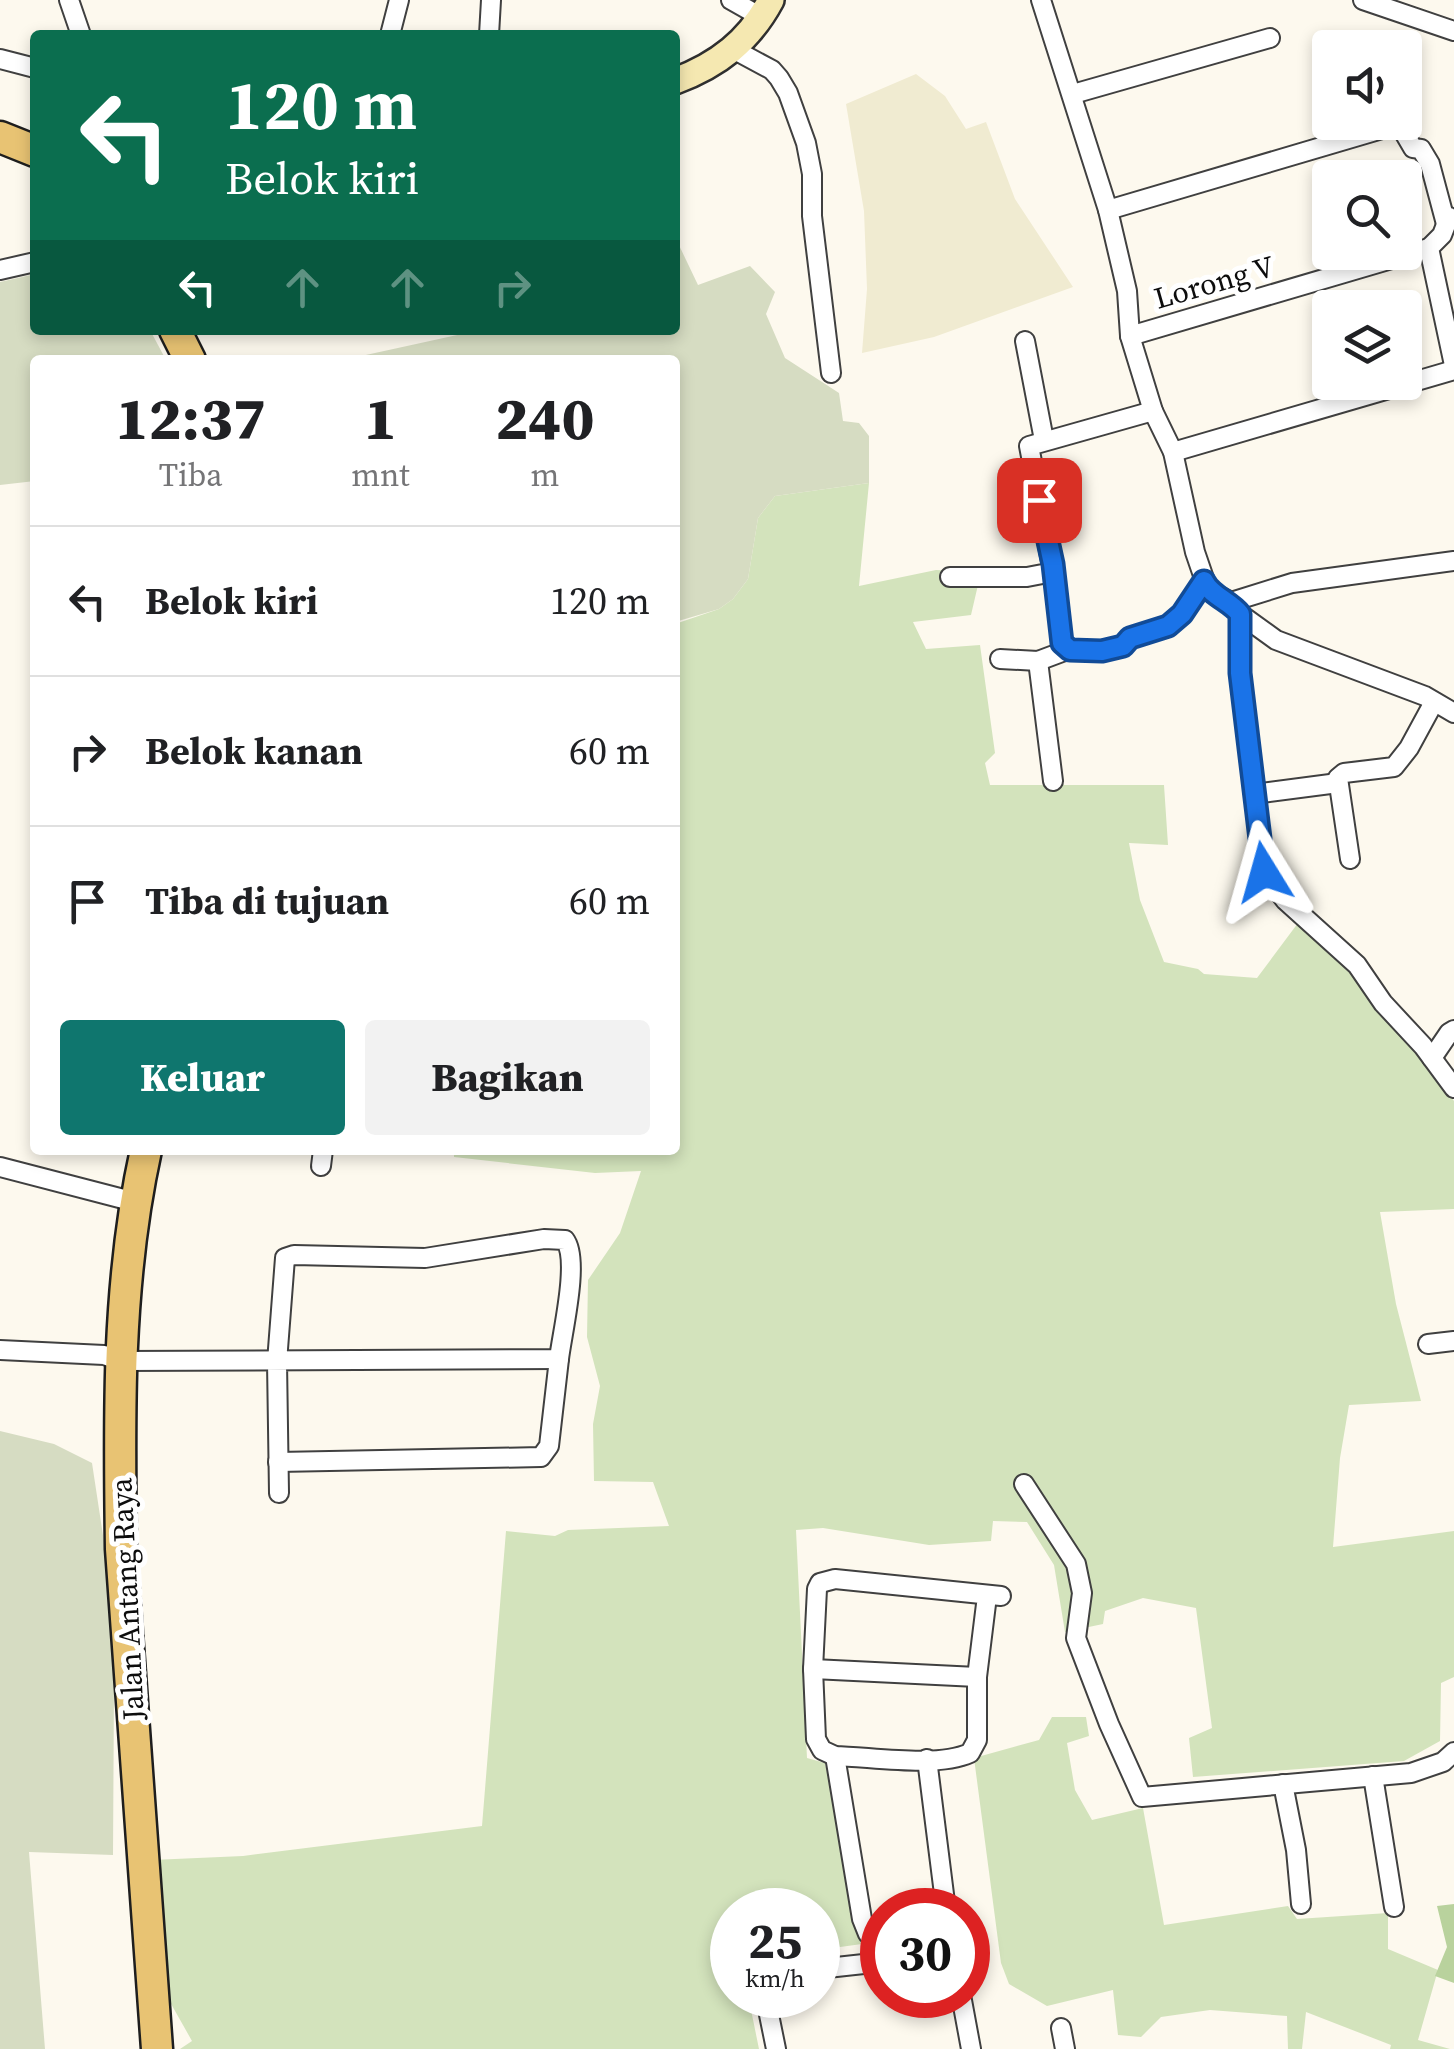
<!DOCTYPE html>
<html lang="id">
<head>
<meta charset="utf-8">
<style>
  :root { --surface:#fff; --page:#f2f2f2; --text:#202124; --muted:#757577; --line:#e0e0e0; --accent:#0f766e }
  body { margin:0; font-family:"Source Serif 4",serif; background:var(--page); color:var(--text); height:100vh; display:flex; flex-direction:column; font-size:38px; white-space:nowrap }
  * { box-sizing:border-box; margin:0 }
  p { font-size:32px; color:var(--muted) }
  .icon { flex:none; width:55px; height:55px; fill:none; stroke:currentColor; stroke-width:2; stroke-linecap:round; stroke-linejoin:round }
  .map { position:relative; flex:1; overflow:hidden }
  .details { position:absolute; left:30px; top:355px; width:650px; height:800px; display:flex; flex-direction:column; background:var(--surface); border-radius:10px; box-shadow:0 5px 15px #0003 }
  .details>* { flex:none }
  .hud { position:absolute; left:30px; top:30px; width:650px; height:305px; border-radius:10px; box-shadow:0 5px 15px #0003; background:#0b6e4f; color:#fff; overflow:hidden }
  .fabs { position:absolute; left:1312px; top:30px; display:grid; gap:20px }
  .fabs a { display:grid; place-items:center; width:110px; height:110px; border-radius:10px; background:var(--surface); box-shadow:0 5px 15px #0003; font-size:50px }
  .speed { position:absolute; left:710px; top:1888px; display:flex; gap:20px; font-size:50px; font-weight:700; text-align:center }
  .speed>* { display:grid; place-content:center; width:130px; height:130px; border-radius:50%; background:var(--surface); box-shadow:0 5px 15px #0003; line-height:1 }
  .speed small { font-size:25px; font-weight:400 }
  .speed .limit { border:15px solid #d22; background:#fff; color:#111 }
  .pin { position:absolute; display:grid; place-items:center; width:85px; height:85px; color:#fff; margin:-42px; border-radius:20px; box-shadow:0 5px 15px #0006 }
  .me { position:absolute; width:110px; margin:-55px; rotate:352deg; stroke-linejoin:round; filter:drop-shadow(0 0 8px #0008) }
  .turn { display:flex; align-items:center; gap:35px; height:210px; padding:0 30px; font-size:45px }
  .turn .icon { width:130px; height:130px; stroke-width:2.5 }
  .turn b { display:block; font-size:70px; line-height:85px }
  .lanes { display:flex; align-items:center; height:95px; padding:0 30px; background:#0003; justify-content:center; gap:50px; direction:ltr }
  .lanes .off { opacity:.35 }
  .eta { display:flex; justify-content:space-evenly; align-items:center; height:170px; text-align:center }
  .eta b { font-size:60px; font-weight:800; line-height:70px }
  .button { display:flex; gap:20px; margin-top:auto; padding:20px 30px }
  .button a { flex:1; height:115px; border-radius:10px; background:var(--accent); color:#fff; font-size:40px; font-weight:800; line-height:115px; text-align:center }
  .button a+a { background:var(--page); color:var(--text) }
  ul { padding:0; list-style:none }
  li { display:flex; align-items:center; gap:30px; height:150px; padding:0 30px; border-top:2px solid var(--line) }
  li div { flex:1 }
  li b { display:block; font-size:38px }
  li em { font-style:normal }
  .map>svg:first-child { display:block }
</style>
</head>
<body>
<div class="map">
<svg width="1454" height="2049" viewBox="0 0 1454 2049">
  <rect width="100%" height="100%" fill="#fdf9ee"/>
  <polygon fill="#f0ebd1" points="916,74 945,96 966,129 986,122 1015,199 1073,287 934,337 862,353 867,289 864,211 846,104"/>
  <g fill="#d3e3bc">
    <polygon points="869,483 859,586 936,570 981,572 971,615 913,622 926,649 980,645 995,753 985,763 990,785 1164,785 1168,845 1129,843 1140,900 1164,962 1198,969 1204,974 1257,978 1298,923 1356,976 1454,1101 1454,1209 1380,1212 1396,1304 1421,1401 1349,1405 1340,1458 1333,1547 1454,1531 1454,1677 1441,1683 1440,1741 1404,1761 1193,1777 1189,1738 1212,1728 1196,1608 1143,1598 1105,1611 1103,1624 1065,1632 1054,1565 1027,1522 993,1521 991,1541 929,1545 823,1528 796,1530 807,1758 825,1763 862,1944 818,1950 818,1910 732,1910 732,1995 748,1995 759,2049 180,2049 192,2041 170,2002 164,2003 152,1860 243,1856 482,1826 506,1531 555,1536 568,1530 669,1526 653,1482 594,1481 593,1424 600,1386 587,1337 588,1280 620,1233 641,1171 595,1173 454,1157 454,1150 675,1150 675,674 678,669 675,659 675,624 719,609 733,599 748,579 758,518 775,496"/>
    <polygon points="1052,1717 1086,1717 1089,1736 1067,1743 1075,1790 1092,1820 1143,1808 1164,1925 1288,1906 1297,1919 1388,1913 1388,1949 1438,1970 1418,2040 1450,2049 1390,2049 1391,2045 1306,2012 1302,2049 1288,2049 1287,2016 1210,2010 1161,2017 1141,2037 1118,2035 1113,1990 1047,2006 1009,1984 1001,1963 974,1758 1039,1740"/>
  </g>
  <polygon fill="#b9d29d" points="1454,1904 1454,1983 1435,1976 1447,1947 1437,1906"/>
  <g fill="#d6dcc2">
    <polygon points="677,241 698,285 750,266 775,292 766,314 785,358 839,393 843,421 859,423 869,436 869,483 775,496 758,518 748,579 733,599 719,609 675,622 675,360 343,360 480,330 675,330"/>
    <polygon points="35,274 35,330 150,330 166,360 35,360 35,481 0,485 0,282"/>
    <polygon points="0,1431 54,1444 92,1463 104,1542 114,1684 113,1855 29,1852 45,2049 0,2049"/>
  </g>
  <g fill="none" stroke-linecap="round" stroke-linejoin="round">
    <defs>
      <g id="minor">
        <polyline points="69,0 81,35"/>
        <polyline points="731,0 761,17"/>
        <polyline points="1041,0 1108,210 1127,291 1130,336 1153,411 1173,452 1195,552 1208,590 1231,602 1240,614 1276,640 1425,696 1454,713"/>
        <polyline points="1363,0 1454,31"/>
        <polyline points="390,35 399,0"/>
        <polyline points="489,35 491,0"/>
        <polyline points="733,49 772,70 779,78 788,93 806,143 812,174 812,216 831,373"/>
        <polyline points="0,59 35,68"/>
        <polyline points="1073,94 1270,38"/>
        <polyline points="1108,210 1399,124 1413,148 1421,149 1430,164 1446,224"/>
        <polyline points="1449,217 1442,235 1429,248 1454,365"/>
        <polyline points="0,270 35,262"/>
        <polyline points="1130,336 1429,248"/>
        <polyline points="1025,341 1044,440"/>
        <polyline points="1173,452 1454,370"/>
        <polyline points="1053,572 1062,643 1070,649 1102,651 1123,646 1130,638 1169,626 1182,613 1204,581"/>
        <polyline points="950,577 1027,577 1053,572 1029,446 1153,411"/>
        <polyline points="1231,602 1292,583 1454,561"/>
        <polyline points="1240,614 1240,673 1264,872 1285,900 1357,965 1383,1003 1423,1046 1454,1088"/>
        <polyline points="1000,659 1038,661 1070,649"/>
        <polyline points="1038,661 1053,781"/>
        <polyline points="1254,794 1338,783"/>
        <polyline points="1350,859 1338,778 1344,773 1394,767 1409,748 1434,702"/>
        <polyline points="1432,1058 1449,1033 1454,1030"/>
        <polyline points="321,1166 323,1150"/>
        <polyline points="0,1167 135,1202"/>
        <polyline points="1428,1344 1454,1341"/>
        <path d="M0 1350 104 1355 121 1361 559 1359C562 1333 580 1260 565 1240L544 1239 425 1258 294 1255 285 1258 277 1362 279 1493"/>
        <polyline points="278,1462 541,1457 549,1446 559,1359"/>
        <polyline points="1024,1484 1076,1564 1082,1593 1076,1638 1109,1724 1142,1797 1411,1773 1443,1762 1454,1752"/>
        <path d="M987 1596 977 1677V1740L970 1753C937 1768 873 1757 835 1756L822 1750 816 1739 813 1669 817 1589 820 1583 835 1579 1001 1596"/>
        <polyline points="813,1669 977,1677"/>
        <polyline points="835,1756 862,1919 868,1934 882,1941"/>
        <polyline points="927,1759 946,1910"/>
        <polyline points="1373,1776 1394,1907"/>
        <polyline points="1283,1784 1296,1850 1301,1904"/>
        <polyline points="818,1969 882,1962"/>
        <polyline points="765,1995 776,2049"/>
        <polyline points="961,1995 971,2049"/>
        <polyline points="1061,2028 1065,2049"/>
      </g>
      <path id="secondary" d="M675 81C718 65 749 41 771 0"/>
      <g id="primary">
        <polyline points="0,137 35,151"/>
        <polyline points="175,330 190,360"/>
        <path d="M146 1150C117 1281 119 1416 121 1549L157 2049"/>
      </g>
    </defs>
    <use href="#minor" stroke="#404040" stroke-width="22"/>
    <use href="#secondary" stroke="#2f2f2f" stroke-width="30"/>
    <use href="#primary" stroke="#1e1e1e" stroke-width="35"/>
    <use href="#minor" stroke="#fff" stroke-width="18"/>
    <use href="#secondary" stroke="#f5e8b1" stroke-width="25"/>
    <use href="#primary" stroke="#e8c373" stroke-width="30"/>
  </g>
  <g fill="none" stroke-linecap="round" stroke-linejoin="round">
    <defs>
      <path id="route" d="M1039 500 1053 564 1062 643 1070 650 1102 651 1123 646 1130 638 1168 626 1182 614 1204 581C1211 596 1230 601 1240 614V673L1264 872"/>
    </defs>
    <use href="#route" stroke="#114b97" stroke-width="25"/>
    <use href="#route" stroke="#1a73e8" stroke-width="18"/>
  </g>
  <g text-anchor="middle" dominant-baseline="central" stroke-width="10" stroke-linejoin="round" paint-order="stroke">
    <g font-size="30" fill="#0d0d0d" stroke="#fff">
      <text transform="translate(1214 282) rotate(-16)">Lorong V</text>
      <text transform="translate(127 1599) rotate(-93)">Jalan Antang Raya</text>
    </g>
  </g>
</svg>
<div class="fabs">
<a><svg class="icon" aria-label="sound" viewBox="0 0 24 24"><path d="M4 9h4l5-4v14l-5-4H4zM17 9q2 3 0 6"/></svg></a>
<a><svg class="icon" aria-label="search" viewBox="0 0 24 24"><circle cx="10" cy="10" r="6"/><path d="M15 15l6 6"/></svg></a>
<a><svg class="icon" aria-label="layers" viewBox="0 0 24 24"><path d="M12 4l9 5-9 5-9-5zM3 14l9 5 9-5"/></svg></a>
</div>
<div class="speed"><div>25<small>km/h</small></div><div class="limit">30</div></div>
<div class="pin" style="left:1039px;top:500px;background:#d93025"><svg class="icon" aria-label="arrive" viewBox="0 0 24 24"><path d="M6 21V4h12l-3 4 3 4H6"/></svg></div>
<svg class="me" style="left:1264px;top:872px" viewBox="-20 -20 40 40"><path d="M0-17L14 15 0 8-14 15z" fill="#1a73e8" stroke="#fff" stroke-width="4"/></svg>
<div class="hud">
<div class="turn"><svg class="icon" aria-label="left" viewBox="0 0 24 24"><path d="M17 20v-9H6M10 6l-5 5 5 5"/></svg><div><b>120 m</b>Belok kiri</div></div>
<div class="lanes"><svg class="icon" aria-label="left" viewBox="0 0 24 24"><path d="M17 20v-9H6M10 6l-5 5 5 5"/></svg><svg class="icon off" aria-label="ahead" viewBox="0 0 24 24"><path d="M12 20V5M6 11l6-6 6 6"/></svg><svg class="icon off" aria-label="ahead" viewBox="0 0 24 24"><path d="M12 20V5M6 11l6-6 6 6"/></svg><svg class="icon off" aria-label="right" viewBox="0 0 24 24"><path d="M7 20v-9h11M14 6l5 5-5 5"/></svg></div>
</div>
<section class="details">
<div class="eta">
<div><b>12:37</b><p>Tiba</p></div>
<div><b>1</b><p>mnt</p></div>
<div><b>240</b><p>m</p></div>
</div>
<ul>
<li><svg class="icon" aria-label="left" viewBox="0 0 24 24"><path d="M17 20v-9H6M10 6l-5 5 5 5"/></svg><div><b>Belok kiri</b></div><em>120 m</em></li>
<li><svg class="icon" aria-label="right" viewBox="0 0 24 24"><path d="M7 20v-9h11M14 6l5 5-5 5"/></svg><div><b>Belok kanan</b></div><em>60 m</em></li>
<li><svg class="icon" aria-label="arrive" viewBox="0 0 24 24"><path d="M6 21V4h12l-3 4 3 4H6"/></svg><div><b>Tiba di tujuan</b></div><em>60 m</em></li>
</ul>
<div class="button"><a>Keluar</a><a>Bagikan</a></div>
</section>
</div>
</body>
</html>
